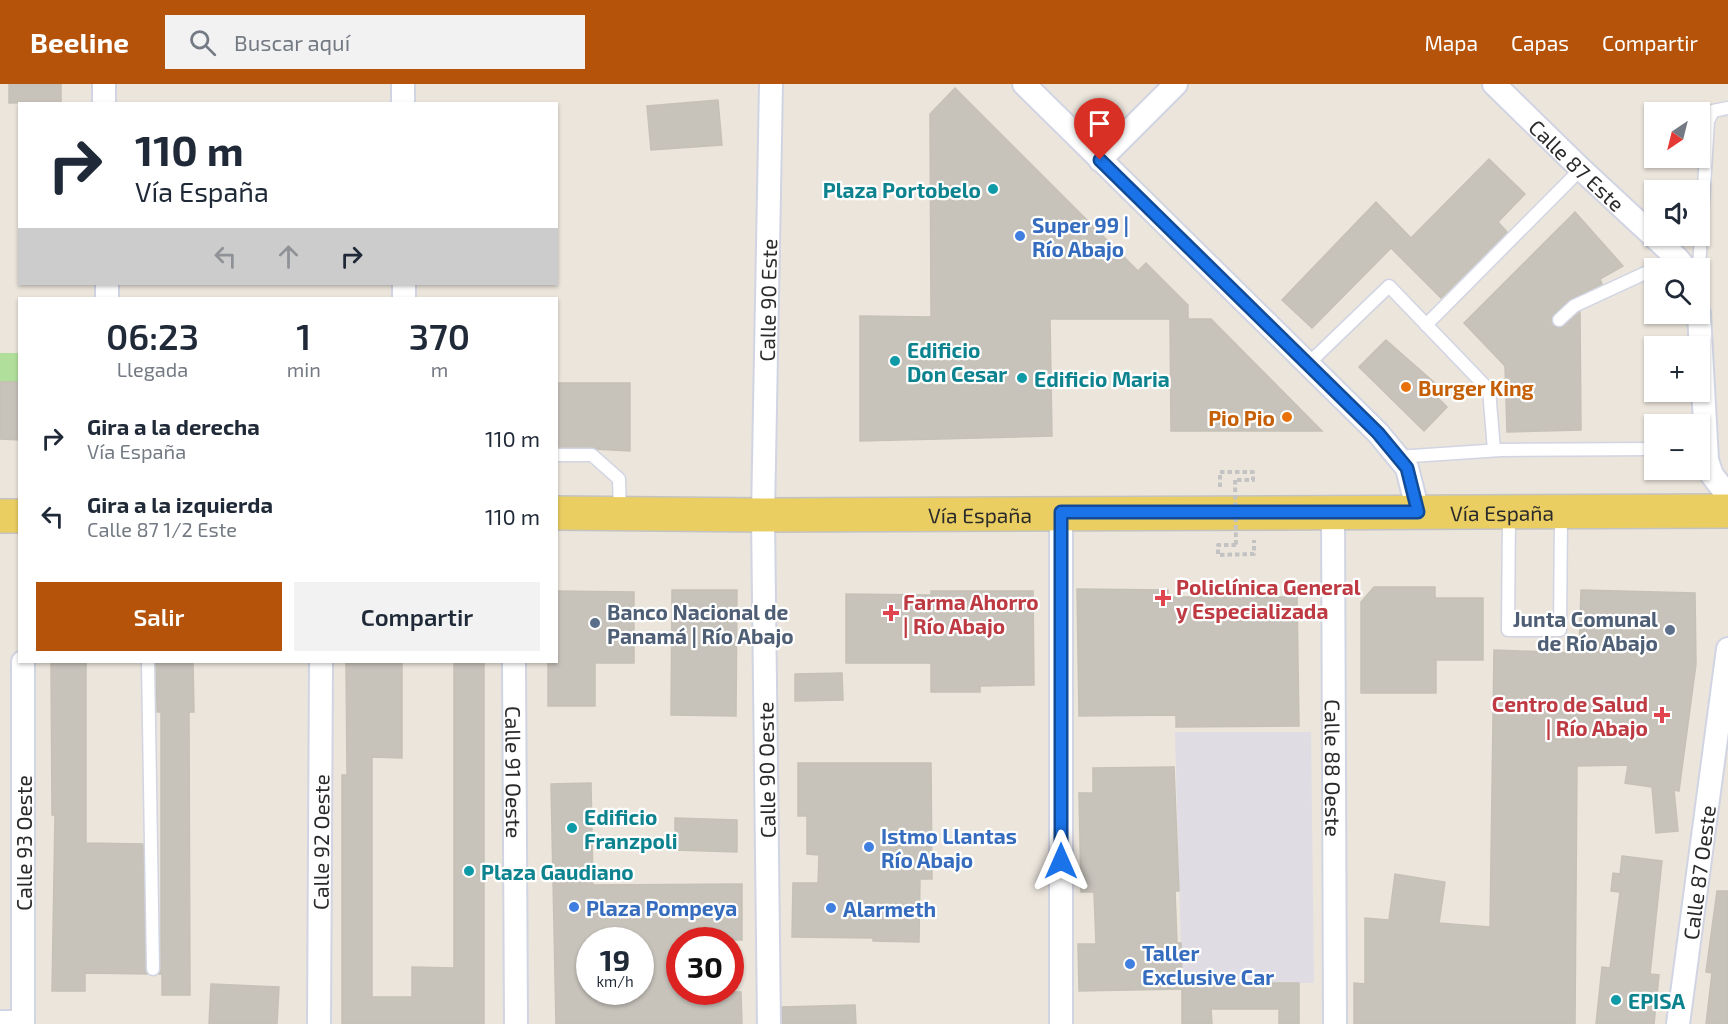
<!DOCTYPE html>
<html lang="es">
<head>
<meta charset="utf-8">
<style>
  :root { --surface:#fff; --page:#f2f2f3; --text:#1f2937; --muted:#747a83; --accent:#b45309 }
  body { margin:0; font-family:"Exo 2",sans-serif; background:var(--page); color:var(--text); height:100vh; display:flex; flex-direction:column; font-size:22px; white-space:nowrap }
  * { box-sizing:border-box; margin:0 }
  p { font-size:20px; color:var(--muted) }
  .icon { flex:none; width:33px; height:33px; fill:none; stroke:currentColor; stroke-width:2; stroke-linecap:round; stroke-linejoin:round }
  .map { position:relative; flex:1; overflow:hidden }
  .sheet { position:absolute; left:18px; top:213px; width:540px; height:366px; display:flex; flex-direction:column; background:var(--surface); border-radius:0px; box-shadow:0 2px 4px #0004 }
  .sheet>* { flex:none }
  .top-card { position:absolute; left:18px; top:18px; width:540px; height:183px; border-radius:0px; box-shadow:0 2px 4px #0004; background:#fff; color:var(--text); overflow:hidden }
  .needle { width:39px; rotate:215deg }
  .controls { position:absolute; left:1644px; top:18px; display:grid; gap:12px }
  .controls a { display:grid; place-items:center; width:66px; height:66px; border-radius:0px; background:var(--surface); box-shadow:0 2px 4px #0004; font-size:30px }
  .speed { position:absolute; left:576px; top:843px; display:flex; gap:12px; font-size:30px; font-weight:700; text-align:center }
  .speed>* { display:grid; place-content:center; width:78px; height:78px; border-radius:50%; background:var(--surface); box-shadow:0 2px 4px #0004; line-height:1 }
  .speed small { font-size:15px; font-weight:400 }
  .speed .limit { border:9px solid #d22; background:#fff; color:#111 }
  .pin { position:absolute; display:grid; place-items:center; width:51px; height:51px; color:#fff; margin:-62px -26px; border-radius:50% 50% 50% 0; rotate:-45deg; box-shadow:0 0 6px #0007 }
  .pin .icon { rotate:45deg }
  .me { position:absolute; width:66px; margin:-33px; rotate:0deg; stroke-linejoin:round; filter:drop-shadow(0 0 4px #0008) }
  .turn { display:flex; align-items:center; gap:21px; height:126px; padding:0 18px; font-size:27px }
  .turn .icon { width:78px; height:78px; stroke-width:2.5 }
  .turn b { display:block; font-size:42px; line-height:51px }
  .lanes { display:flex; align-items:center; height:57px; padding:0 18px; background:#0003; justify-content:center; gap:30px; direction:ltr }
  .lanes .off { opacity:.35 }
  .eta { display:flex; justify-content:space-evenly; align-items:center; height:102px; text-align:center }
  .eta b { font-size:36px; font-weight:600; line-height:42px }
  .button { display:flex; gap:12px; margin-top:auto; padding:12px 18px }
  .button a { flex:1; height:69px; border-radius:0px; background:var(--accent); color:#fff; font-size:24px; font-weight:600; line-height:69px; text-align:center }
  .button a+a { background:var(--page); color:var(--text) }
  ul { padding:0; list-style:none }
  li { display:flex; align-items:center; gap:18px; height:78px; padding:0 18px }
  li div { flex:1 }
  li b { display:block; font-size:22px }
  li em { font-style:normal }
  header { display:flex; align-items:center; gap:36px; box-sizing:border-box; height:84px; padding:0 30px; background:var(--accent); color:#fff }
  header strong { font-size:28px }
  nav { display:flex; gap:33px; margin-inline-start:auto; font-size:21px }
  .search { width:420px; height:54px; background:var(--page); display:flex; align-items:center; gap:15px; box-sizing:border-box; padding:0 21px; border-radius:0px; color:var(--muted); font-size:22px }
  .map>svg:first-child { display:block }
</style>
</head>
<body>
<header>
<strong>Beeline</strong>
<div class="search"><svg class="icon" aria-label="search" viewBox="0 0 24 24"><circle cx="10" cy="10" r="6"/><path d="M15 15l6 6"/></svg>Buscar aquí</div>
<nav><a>Mapa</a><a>Capas</a><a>Compartir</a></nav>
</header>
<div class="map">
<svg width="1728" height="940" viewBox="0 0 1728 940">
  <rect width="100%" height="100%" fill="#ebe5dc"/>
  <polygon fill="#dfdce4" points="1175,648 1311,648 1314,899 1182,899"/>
  <rect fill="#b0df9b" x="0" y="269" width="19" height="29"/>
  <g fill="#c7c3bb" stroke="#c6c1b6" stroke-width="1.5" fill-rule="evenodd">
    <polygon points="9,0 61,0 61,18 9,19"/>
    <polygon points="955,4 1138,187 1146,179 1188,221 1188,235 1211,235 1322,347 1171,347 1170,235 1050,235 1052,352 860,357 860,232 931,233 930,30"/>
    <polygon points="718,16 722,61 651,66 647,22"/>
    <polygon points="1489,75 1525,110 1498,138 1507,148 1441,214 1391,164 1312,244 1282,216 1376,118 1411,154"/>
    <polygon points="1575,128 1623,182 1600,195 1602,200 1569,216 1551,234 1553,242 1560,244 1580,228 1581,346 1507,348 1505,282 1464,239"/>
    <polygon points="1386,256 1436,300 1430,306 1447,323 1424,347 1359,283"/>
    <polygon points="0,298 20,298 20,356 0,355"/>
    <polygon points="556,299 630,299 630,367 556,363"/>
    <polygon points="1374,503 1435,503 1435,514 1483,514 1483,576 1436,576 1436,609 1361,609 1361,518"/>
    <polygon points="1077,505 1168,506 1168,513 1297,513 1299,642 1176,643 1176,631 1079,632"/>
    <polygon points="672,506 737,506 736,632 671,631"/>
    <polygon points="1581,506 1695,509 1696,580 1679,707 1674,706 1678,747 1656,749 1652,703 1625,699 1628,681 1577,682 1575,940 1354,940 1354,899 1365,900 1365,834 1389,836 1395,790 1445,798 1439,839 1490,843 1494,566 1579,569"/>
    <polygon points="556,507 634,508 634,579 595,579 595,622 548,622 548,578 556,578"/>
    <polygon points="931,507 1033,507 1034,601 980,602 980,608 931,608 931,579 846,579 846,510 931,511"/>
    <polygon points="51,578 86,578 86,759 143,760 147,890 85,889 85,907 52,907 55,731 52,731"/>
    <polygon points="156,578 193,578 194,628 189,628 190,911 162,911 162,890 159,890 161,885 161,628 157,628"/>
    <polygon points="346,578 402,578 402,674 372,673 372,913 412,913 412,883 454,884 454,578 484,578 484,940 342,940 342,691 347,691"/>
    <polygon points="842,589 843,616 795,617 795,590"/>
    <polygon points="798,679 931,679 932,795 920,795 919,858 873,857 873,854 792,853 793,799 818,799 819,771 807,770 807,732 798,732"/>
    <polygon points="1174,683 1179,807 1175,807 1177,859 1181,859 1182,899 1299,899 1299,940 1279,940 1279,925 1211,925 1212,940 1182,940 1182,905 1079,907 1078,860 1096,860 1094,808 1081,808 1079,709 1093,709 1093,684"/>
    <path d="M591 699 593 801 742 800V856H680V908H741L742 940H556L551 700ZM590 856H640V908H590Z"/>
    <polygon points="675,734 737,736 737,768 675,766"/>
    <polygon points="1622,772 1662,777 1650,890 1659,891 1654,940 1596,940 1602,883 1610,884 1620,808 1611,807 1613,789 1620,790"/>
    <polygon points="1717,807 1728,807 1728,940 1706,940 1712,889 1706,888"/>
    <polygon points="211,900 279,903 277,940 209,940"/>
    <polygon points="855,921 856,940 782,940 782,923"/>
  </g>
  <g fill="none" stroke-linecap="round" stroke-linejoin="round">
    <defs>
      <g id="service">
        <polyline points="1699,184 1708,37 1713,27 1728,24"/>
        <polyline points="1559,236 1574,222 1654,185"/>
        <polyline points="1426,241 1581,85"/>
        <polyline points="1308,280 1389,202 1489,306 1494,366"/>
        <polyline points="556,371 592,371 619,395 620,428"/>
        <polyline points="1397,373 1501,366 1654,365"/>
        <polyline points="1509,429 1508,546 1560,546 1561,430"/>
        <polyline points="148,578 153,885"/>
      </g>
      <g id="minor">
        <polyline points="104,0 104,20"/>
        <polyline points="403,0 403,20"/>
        <polyline points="1024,0 1378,349 1407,384 1418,428"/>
        <path id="s1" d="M1494 0 1581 85 1678 175 1685 184"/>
        <polyline points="1100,76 1176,0"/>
        <polyline points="107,200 107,214"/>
        <polyline points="404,200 404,214"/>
        <polyline points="1699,230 1707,376 1712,391 1728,412"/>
        <polyline points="1061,428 1061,940"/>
        <path id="s2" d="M1333 428 1335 940"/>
        <polyline points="23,578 23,940"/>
        <path id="s3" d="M514 578 516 940"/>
        <polyline points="0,938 23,938"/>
        <path id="s4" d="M319 940 321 578"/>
        <path id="s5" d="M769 940 763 431 771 0"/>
        <path id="s6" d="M1678 940 1728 565"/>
      </g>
      <g id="primary">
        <path id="s7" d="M556 429 763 431 1728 427"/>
        <polyline points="0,432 20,432"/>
      </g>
    </defs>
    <use href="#service" stroke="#d1d4e2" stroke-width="15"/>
    <use href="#minor" stroke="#d1d4e2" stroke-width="26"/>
    <use href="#primary" stroke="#c3c3c3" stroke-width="36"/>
    <g stroke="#c3c3c3" stroke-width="4" stroke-dasharray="4.5 3" stroke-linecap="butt">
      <polyline points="1220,403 1220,388 1253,388 1253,396 1235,396"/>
      <polyline points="1236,461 1218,461 1218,471 1254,470 1254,456"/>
    </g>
    <use href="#service" stroke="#fff" stroke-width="12"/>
    <use href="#minor" stroke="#fff" stroke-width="22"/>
    <use href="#primary" stroke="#eace62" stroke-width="33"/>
    <polyline stroke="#c3c3c3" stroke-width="4" stroke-dasharray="4.5 3" stroke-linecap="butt" points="1235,396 1236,461"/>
  </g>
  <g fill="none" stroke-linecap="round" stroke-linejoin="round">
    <defs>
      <polyline id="route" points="1061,777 1061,428 1418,428 1407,384 1378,349 1100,76"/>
    </defs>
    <use href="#route" stroke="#114b97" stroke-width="15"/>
    <use href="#route" stroke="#1a73e8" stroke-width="10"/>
  </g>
  <g fill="#0f9aa8" stroke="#fff" stroke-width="2">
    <circle cx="993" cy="105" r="6"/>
    <circle cx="895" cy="277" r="6"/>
    <circle cx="1022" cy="294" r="6"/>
    <circle cx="572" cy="744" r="6"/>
    <circle cx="469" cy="787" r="6"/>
    <circle cx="1616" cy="916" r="6"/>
  </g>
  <g fill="#3f7fe0" stroke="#fff" stroke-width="2">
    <circle cx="1020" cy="152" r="6"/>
    <circle cx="869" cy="763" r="6"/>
    <circle cx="574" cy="823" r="6"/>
    <circle cx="831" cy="824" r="6"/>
    <circle cx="1130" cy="880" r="6"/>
  </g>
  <g fill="#e8710a" stroke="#fff" stroke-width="2">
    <circle cx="1406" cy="303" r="6"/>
    <circle cx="1287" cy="333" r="6"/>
  </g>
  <g fill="#e0444e" stroke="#fff" stroke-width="2">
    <path d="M1160 505h6v6h6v6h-6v6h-6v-6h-6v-6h6z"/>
    <path d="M888 520h6v6h6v6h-6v6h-6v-6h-6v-6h6z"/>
    <path d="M1659 622h6v6h6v6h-6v6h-6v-6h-6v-6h6z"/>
  </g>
  <g fill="#5c6f8a" stroke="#fff" stroke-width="2">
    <circle cx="595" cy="539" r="6"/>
    <circle cx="1670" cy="546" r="6"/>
  </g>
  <g text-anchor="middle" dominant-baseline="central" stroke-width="4.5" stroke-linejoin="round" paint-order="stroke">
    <g font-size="21" fill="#2a2a2a" stroke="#fff">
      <text stroke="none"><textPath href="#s1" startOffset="116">Calle 87 Este</textPath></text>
      <text stroke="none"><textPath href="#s5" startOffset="724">Calle 90 Este</textPath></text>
      <text stroke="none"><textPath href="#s7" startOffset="946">Vía España</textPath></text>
      <text stroke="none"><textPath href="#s7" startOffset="424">Vía España</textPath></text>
      <text stroke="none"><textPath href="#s2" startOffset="256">Calle 88 Oeste</textPath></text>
      <text transform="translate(766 686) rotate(-91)">Calle 90 Oeste</text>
      <text stroke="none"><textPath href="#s3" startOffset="110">Calle 91 Oeste</textPath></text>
      <text transform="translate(23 759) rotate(-90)">Calle 93 Oeste</text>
      <text stroke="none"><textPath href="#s4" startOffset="182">Calle 92 Oeste</textPath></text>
      <text stroke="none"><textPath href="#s6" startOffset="153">Calle 87 Oeste</textPath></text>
    </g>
    <g font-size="21" font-weight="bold" fill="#0d838f" stroke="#fff" text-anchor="start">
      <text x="981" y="105" text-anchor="end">Plaza Portobelo</text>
      <text x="907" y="265">Edificio<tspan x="907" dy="24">Don Cesar</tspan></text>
      <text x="1034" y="294">Edificio Maria</text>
      <text x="584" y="732">Edificio<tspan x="584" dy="24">Franzpoli</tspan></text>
      <text x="481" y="787">Plaza Gaudiano</text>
      <text x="1628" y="916">EPISA</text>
    </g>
    <g font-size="21" font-weight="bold" fill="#366cbe" stroke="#fff" text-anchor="start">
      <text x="1032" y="140">Super 99 |<tspan x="1032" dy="24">Río Abajo</tspan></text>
      <text x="881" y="751">Istmo Llantas<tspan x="881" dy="24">Río Abajo</tspan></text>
      <text x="586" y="823">Plaza Pompeya</text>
      <text x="843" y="824">Alarmeth</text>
      <text x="1142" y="868">Taller<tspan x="1142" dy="24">Exclusive Car</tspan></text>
    </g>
    <g font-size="21" font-weight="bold" fill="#c56008" stroke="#fff" text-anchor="start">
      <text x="1418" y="303">Burger King</text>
      <text x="1275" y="333" text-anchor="end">Pio Pio</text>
    </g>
    <g font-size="21" font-weight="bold" fill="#be3a42" stroke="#fff" text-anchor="start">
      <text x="1176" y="502">Policlínica General<tspan x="1176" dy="24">y Especializada</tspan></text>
      <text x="903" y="517">Farma Ahorro<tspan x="903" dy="24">| Río Abajo</tspan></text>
      <text x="1648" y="619" text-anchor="end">Centro de Salud<tspan x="1648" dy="24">| Río Abajo</tspan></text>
    </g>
    <g font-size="21" font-weight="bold" fill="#4e5e75" stroke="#fff" text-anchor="start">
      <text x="607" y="527">Banco Nacional de<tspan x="607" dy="24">Panamá | Río Abajo</tspan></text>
      <text x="1658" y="534" text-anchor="end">Junta Comunal<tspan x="1658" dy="24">de Río Abajo</tspan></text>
    </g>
  </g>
</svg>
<div class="controls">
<a><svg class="needle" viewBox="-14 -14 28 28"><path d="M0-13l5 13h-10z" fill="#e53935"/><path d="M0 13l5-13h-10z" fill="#747a83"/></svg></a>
<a><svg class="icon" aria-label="sound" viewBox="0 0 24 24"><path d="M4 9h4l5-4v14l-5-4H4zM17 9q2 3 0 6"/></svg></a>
<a><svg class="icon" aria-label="search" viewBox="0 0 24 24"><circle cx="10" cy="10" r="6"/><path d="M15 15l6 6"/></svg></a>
<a>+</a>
<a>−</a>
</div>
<div class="speed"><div>19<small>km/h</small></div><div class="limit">30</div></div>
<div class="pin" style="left:1100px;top:76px;background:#d93025"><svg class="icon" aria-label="arrive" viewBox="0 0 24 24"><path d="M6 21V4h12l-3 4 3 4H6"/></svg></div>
<svg class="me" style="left:1061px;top:777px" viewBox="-20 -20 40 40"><path d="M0-17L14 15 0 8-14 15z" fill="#1a73e8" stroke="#fff" stroke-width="4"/></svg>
<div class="top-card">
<div class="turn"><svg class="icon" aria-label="right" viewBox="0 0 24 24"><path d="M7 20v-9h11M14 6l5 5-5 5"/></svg><div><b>110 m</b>Vía España</div></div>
<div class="lanes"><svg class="icon off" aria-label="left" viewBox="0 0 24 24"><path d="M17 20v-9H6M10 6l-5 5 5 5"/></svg><svg class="icon off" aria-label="ahead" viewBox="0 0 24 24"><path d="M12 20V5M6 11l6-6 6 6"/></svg><svg class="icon" aria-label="right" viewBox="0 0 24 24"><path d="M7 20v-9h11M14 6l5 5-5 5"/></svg></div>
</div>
<section class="sheet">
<div class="eta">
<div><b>06:23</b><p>Llegada</p></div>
<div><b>1</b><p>min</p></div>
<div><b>370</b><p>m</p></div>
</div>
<ul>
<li><svg class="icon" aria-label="right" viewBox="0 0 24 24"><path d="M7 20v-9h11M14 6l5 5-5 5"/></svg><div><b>Gira a la derecha</b><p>Vía España</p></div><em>110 m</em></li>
<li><svg class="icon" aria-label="left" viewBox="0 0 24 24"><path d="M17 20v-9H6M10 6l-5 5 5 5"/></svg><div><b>Gira a la izquierda</b><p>Calle 87 1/2 Este</p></div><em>110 m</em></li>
</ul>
<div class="button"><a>Salir</a><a>Compartir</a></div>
</section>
</div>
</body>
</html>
